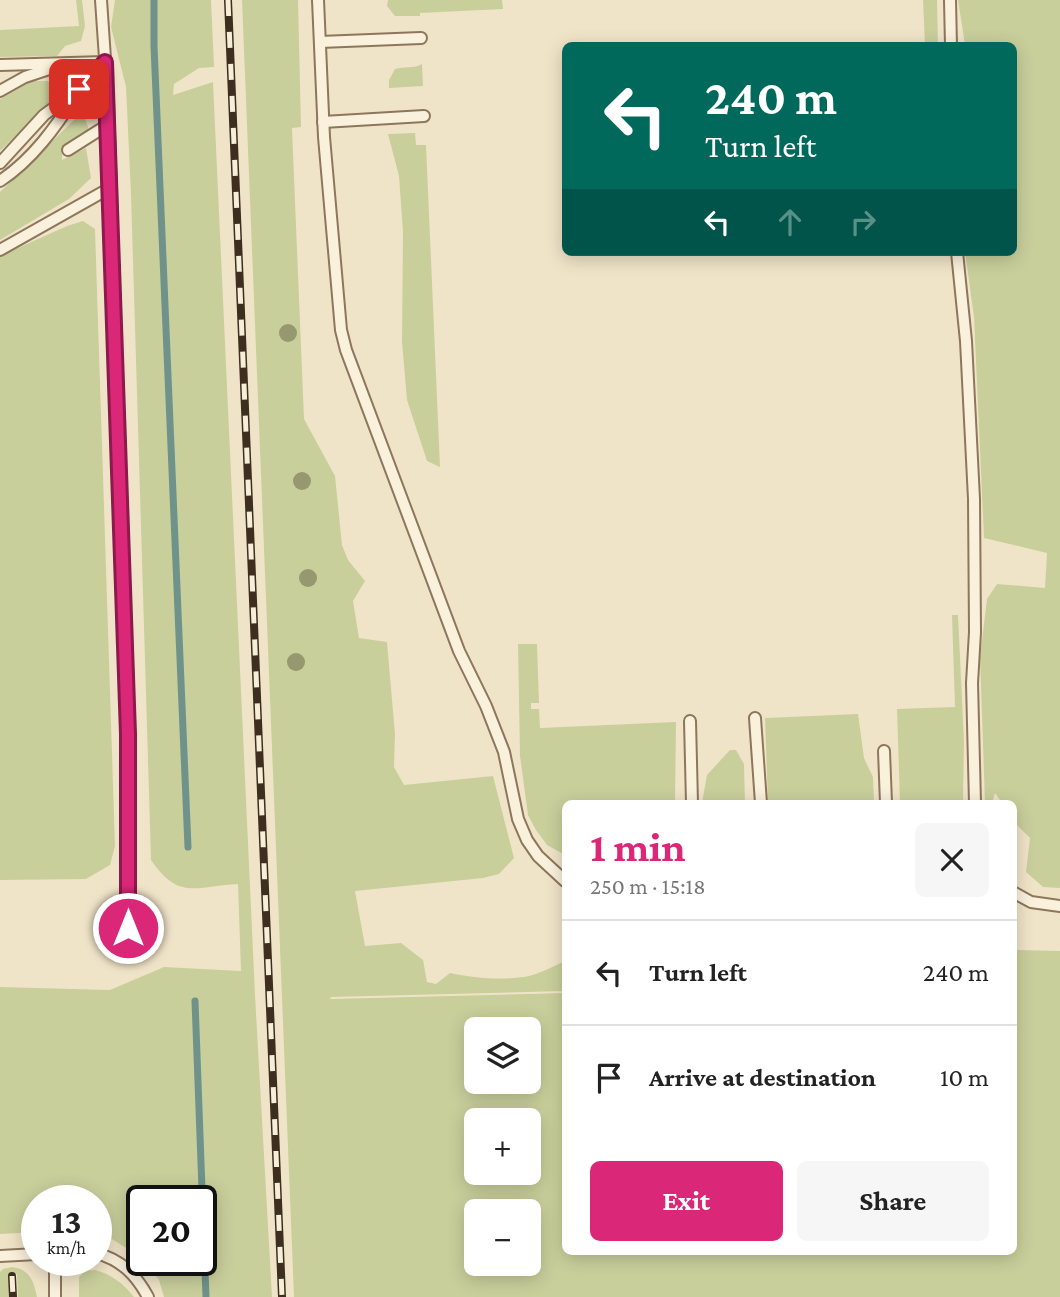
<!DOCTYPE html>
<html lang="en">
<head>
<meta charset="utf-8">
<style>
  :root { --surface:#fff; --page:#f6f6f6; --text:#222; --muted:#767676; --line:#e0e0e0; --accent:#db2777 }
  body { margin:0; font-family:"Crimson Pro",serif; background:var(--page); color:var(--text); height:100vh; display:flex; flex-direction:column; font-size:26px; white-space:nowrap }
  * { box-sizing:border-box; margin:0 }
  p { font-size:23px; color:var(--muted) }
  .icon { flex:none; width:38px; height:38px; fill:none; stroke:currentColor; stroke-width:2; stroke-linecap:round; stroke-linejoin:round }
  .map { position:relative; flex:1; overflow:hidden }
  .panel { position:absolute; left:562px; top:800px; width:455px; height:455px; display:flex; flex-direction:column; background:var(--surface); border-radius:10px; box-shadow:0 4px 18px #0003 }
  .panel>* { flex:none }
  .guide { position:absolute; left:562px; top:42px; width:455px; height:214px; border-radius:10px; box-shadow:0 4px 18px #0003; background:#00695c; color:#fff; overflow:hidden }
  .buttons { position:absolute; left:464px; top:1017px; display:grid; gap:14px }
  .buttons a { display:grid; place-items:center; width:77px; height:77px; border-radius:10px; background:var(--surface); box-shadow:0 4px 18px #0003; font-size:35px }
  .speed { position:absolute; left:21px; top:1185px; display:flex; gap:14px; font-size:35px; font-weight:700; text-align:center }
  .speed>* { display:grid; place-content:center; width:91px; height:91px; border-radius:50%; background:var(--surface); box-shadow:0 4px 18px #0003; line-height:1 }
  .speed small { font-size:18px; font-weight:400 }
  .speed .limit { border:4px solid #111; border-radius:10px; background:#fff; color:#111 }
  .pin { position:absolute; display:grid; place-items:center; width:60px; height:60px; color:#fff; margin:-30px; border-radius:14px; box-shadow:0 4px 10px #0006 }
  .me { position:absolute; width:77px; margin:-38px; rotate:0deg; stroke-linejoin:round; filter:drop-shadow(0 0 5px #0008) }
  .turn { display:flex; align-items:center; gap:24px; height:147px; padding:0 28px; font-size:32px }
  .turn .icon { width:91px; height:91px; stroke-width:2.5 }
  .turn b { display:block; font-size:49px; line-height:60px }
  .lanes { display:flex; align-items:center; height:66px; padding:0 28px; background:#0003; justify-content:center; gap:35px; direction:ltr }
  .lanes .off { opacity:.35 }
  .round { display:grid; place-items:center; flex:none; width:74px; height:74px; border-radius:10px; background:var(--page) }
  .overview { display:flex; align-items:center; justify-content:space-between; height:119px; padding:0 28px }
  h1 { font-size:42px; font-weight:700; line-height:52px; color:var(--accent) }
  .primary-button { display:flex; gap:14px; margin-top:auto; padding:14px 28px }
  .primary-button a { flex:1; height:80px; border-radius:10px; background:var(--accent); color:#fff; font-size:28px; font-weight:700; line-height:80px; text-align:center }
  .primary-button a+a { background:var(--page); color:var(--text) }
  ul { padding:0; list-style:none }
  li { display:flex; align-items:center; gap:21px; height:105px; padding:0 28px; border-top:2px solid var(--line) }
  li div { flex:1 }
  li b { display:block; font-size:26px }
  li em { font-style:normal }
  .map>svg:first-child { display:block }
</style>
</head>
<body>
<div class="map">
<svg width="1060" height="1297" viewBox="0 0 1060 1297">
  <rect width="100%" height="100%" fill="#f0e4c8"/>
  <g fill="#c9cf9b" fill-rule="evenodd">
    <polygon points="76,0 82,0 85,26 81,41 65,46 57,56 0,57 0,30 79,26"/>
    <path d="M115 0H211L214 67 199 68 174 84 173 95 213 82 255 995 272 1297H164L159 1280 144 1260H201V1200H142V1258L104 1234 96 1233V1200H37V1232L0 1234V987L110 990 164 967 241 971 238 884C196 886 179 901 151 860L131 194 126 87 111 27Z"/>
    <path d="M242 0H298L301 127 292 128 304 419 335 476 342 545 348 560 365 581 353 601 359 638 387 642 395 734 394 767 404 785 493 776 514 858 499 874 483 878 355 891 365 946 401 943 423 960 427 982 436 984 450 973C475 978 504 981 529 976 541 973 554 966 565 961V991L331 997 330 999 565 993V1251H1013V950L1060 951V1297H294ZM476 1029H528V1082H476ZM476 1120H528V1172H476ZM476 1211H528V1264H476Z"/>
    <polygon points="388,0 502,0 503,9 420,13 420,16 395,16 387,6"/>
    <polygon points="923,0 937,0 938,45 925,45"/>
    <polygon points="958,0 1060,0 1060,888 1043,887 1026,872 1030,838 1013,821 1013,803 1002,803 995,793 992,803 985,803 980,657 987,599 997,584 1045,588 1047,553 984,538 974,317 965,252 1013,252 1013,46 965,45"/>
    <path d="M422 64 423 86 389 88V80L395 69C404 66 414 69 422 64Z"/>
    <polygon points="32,81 47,81 53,84 56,91 49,103 0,151 0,99"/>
    <polygon points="79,115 84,115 89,130 62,149 62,160 86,148 91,178 69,199 0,240 0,192"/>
    <polygon points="415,133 416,145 426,145 440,467 427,461 407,400 402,342 403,232 399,176 388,134"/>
    <polygon points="83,221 95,229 115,846 110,865 86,879 0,880 0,256 67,226"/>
    <polygon points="952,615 958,615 964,741 963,803 900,803 897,709 955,707"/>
    <polygon points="518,644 537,644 539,703 531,703 531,709 539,709 540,728 676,722 675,803 565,803 565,855 547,845 536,830 528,815 520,756"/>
    <polygon points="858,714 864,758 873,777 874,803 768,803 765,718"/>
    <polygon points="730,750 736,750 744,764 745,803 702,803 707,775"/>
    <path d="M12 1267C30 1269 34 1282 37 1297H18L17 1274H9V1297H0V1272L3 1269Z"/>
    <path d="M95 1270C113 1275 122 1283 134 1297H79V1277L85 1271Z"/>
  </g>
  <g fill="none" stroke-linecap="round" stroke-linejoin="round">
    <g stroke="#6f938a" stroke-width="7">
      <polyline points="154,0 154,46 188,847"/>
      <polyline points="195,1001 206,1297"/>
    </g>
    <defs>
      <g id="service">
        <polyline points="101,0 108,102 128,734 128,928"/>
        <polyline points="318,0 324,137 341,330 346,350 459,651 486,706 504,752 518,819 527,840 538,856 565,881"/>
        <polyline points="950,0 951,46"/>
        <polyline points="320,42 421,38"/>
        <polyline points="0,65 105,62"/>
        <polyline points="0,91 25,77 55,67"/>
        <polyline points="323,122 424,116"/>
        <polyline points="68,150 109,124"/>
        <polyline points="0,163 44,115 79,89 105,62"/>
        <path d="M0 181C32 160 56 127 76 95"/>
        <polyline points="0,250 110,188"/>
        <polyline points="957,252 966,341 974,499 975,632 972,683 975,803"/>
        <polyline points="755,718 761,803"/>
        <polyline points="690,721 692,803"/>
        <polyline points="884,751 886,803"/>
        <polyline points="1013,892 1031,902 1060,906"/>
        <path d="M96 1253C122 1260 136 1275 148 1297"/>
        <polyline points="0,1256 37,1254"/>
        <polyline points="55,1297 55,1260"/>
      </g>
    </defs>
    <use href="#service" stroke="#8d765c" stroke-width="14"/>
    <use href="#service" stroke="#faf1dc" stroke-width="10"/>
    <defs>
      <g id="rail">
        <polyline points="228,0 282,1297"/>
        <polyline points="12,1276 13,1297"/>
      </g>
    </defs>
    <use href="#rail" stroke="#3d2e20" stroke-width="8"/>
    <use href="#rail" stroke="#f7eed8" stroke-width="5" stroke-dasharray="16" stroke-linecap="butt"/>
  </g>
  <g fill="#96986f">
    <circle cx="288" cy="333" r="9"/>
    <circle cx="302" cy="481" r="9"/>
    <circle cx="308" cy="578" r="9"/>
    <circle cx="296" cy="662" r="9"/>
  </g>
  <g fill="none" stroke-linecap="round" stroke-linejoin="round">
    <defs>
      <polyline id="route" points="79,89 105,62 128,734 128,928"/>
    </defs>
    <use href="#route" stroke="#8e194d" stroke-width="18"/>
    <use href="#route" stroke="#db2777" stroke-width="12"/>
  </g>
</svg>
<div class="buttons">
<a><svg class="icon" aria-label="layers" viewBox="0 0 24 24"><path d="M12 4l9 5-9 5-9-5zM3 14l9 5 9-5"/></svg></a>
<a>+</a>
<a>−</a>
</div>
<div class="speed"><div>13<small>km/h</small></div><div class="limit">20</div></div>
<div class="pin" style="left:79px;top:89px;background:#d93025"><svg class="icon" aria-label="arrive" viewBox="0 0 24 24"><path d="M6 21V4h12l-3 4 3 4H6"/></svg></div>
<svg class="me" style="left:128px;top:928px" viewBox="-20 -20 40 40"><circle r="17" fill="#db2777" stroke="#fff" stroke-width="3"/><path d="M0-11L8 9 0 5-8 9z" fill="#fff"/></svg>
<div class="guide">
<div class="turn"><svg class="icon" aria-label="left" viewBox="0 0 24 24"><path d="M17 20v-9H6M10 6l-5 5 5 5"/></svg><div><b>240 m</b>Turn left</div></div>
<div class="lanes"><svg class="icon" aria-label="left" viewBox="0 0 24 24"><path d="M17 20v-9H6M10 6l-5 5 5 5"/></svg><svg class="icon off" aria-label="ahead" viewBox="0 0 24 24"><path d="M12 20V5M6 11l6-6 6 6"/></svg><svg class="icon off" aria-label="right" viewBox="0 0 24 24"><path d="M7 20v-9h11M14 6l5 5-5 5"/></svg></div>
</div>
<section class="panel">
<div class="overview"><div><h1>1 min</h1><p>250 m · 15:18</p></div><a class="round"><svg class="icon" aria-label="close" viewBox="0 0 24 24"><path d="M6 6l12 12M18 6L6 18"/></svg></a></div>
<ul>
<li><svg class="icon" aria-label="left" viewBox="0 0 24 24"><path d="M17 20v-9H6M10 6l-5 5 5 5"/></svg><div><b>Turn left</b></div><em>240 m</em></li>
<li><svg class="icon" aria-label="arrive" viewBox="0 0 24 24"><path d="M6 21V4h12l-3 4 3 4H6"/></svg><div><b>Arrive at destination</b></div><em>10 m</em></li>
</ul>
<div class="primary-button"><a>Exit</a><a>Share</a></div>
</section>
</div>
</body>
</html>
